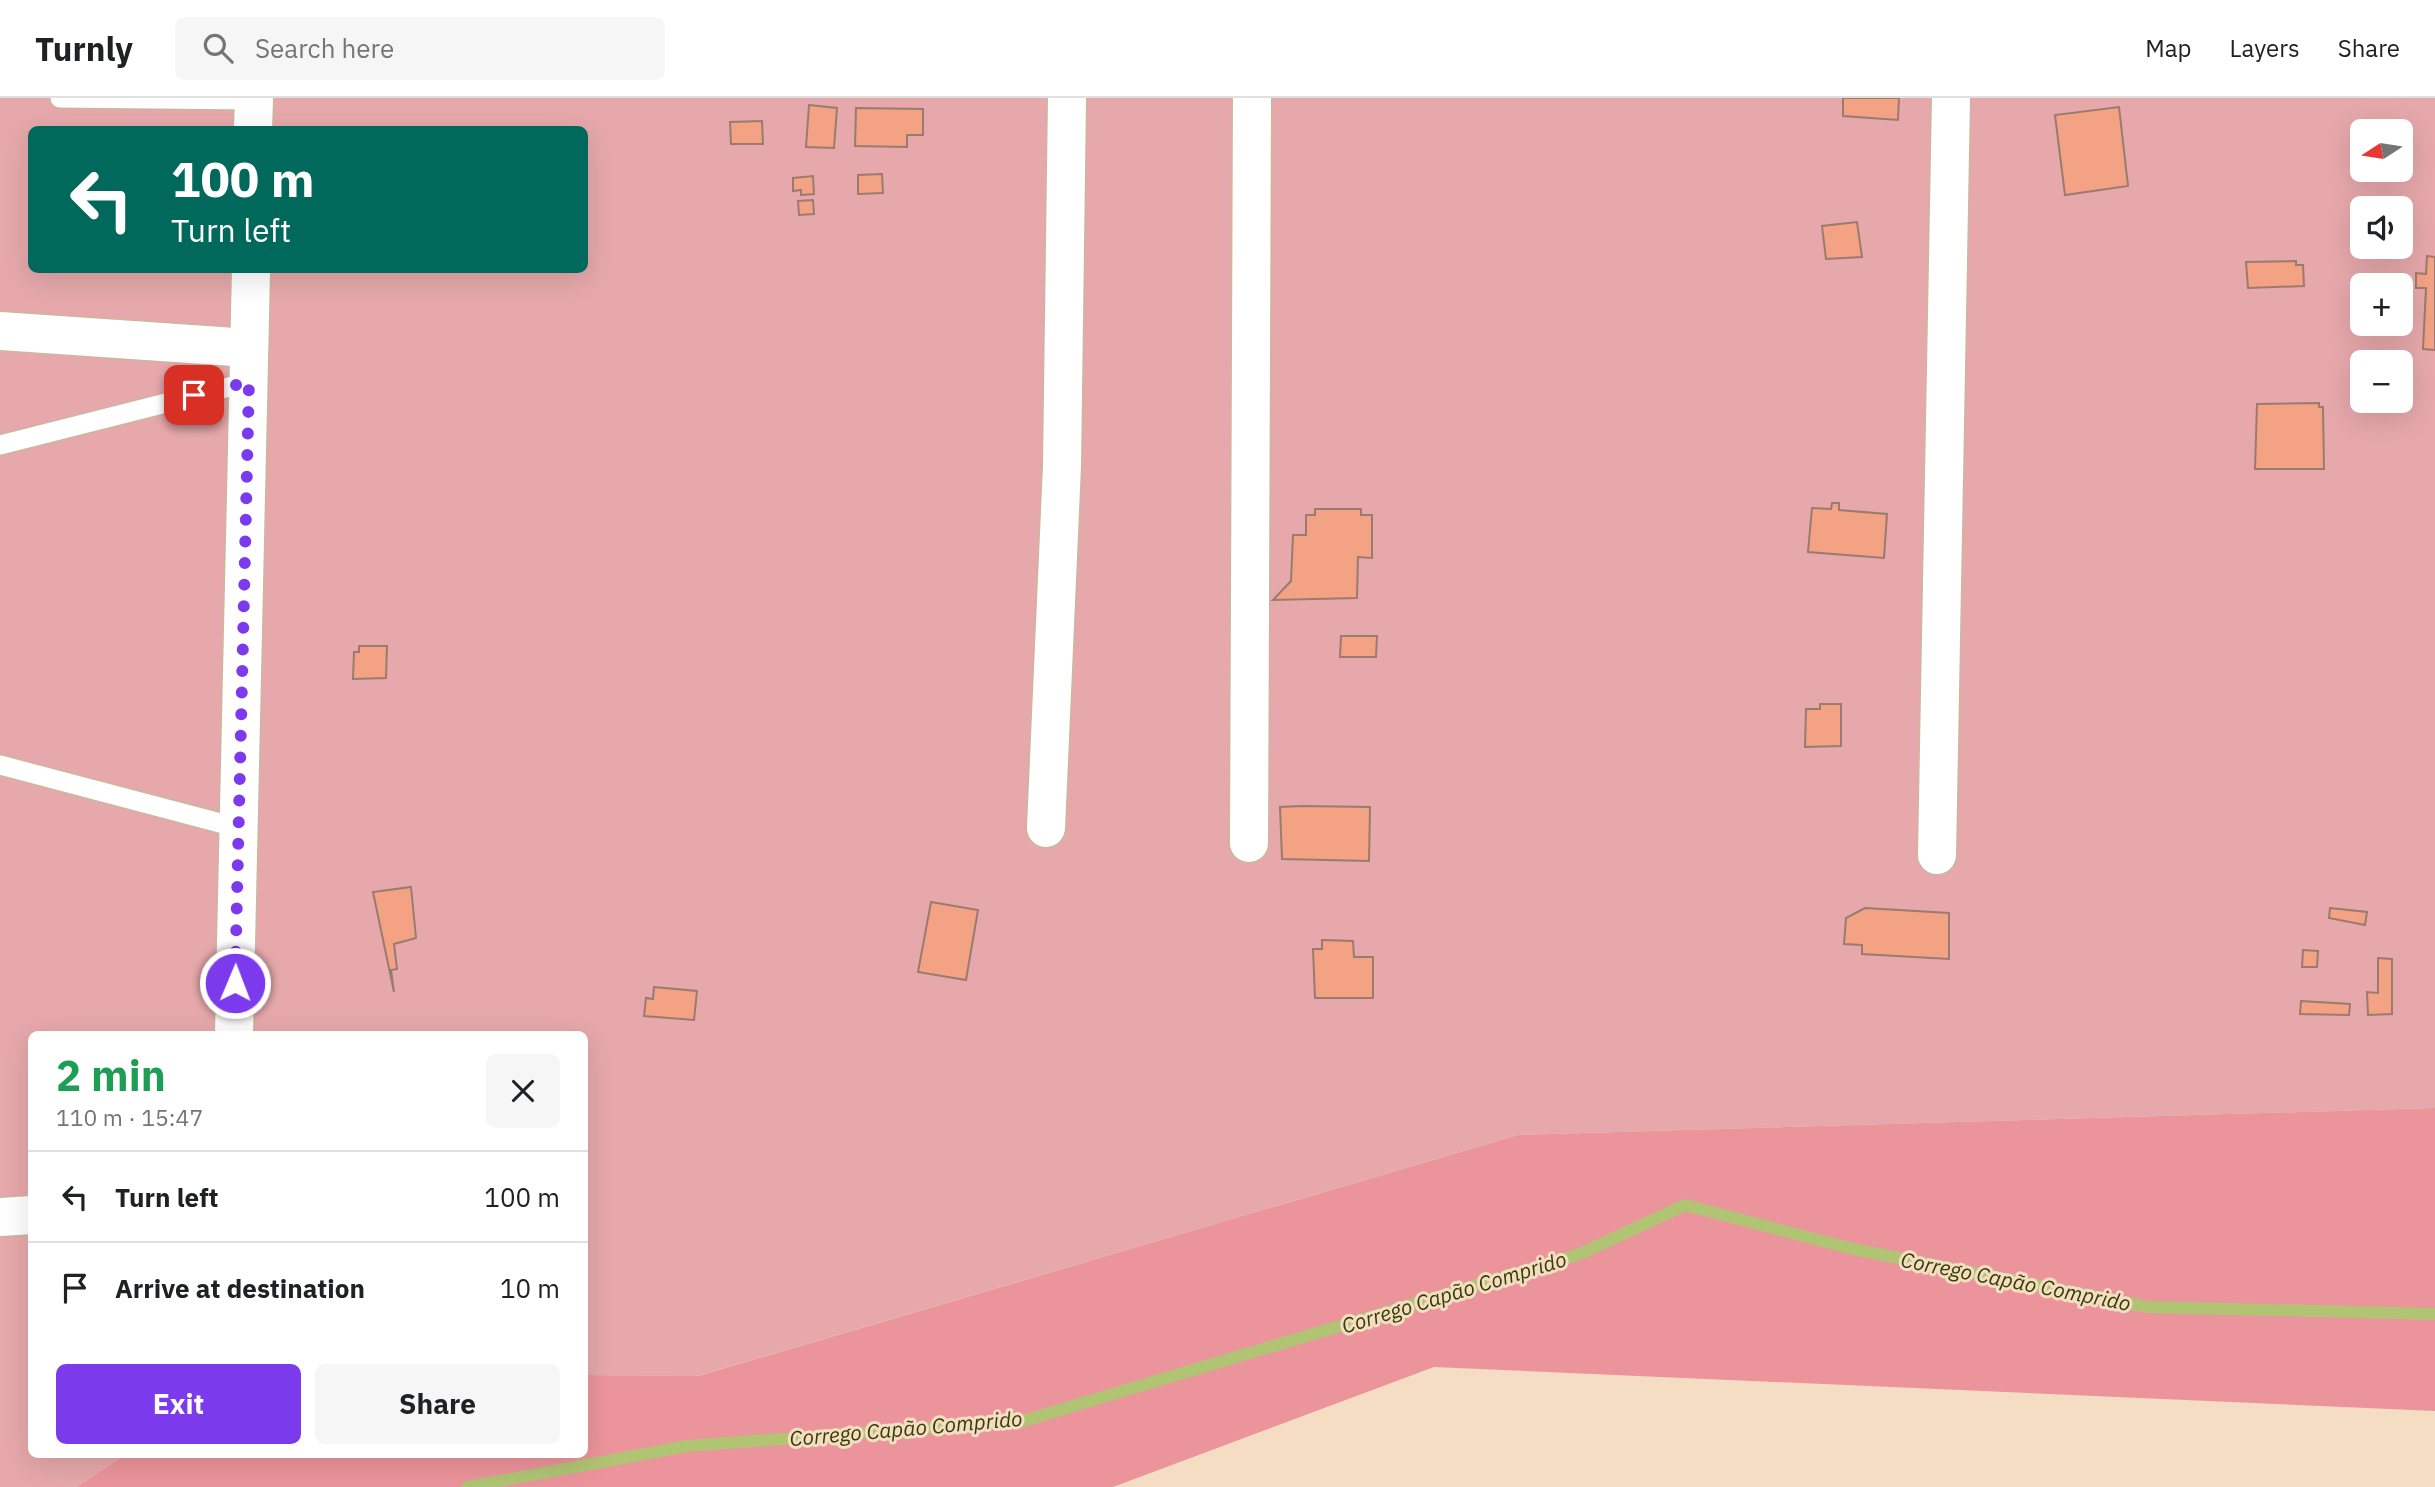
<!DOCTYPE html>
<html lang="en">
<head>
<meta charset="utf-8">
<style>
  :root { --surface:#fff; --page:#f6f6f6; --text:#202124; --muted:#757577; --line:#e0e0e0; --accent:#7c3aed }
  body { margin:0; font-family:"IBM Plex Sans",sans-serif; background:var(--page); color:var(--text); height:100vh; display:flex; flex-direction:column; font-size:26px; white-space:nowrap }
  * { box-sizing:border-box; margin:0 }
  p { font-size:23px; color:var(--muted) }
  .icon { flex:none; width:38px; height:38px; fill:none; stroke:currentColor; stroke-width:2; stroke-linecap:round; stroke-linejoin:round }
  .map { position:relative; flex:1; overflow:hidden }
  .panel { position:absolute; left:28px; top:933px; width:560px; height:427px; display:flex; flex-direction:column; background:var(--surface); border-radius:10px; box-shadow:0 7px 28px #0002 }
  .panel>* { flex:none }
  .guide { position:absolute; left:28px; top:28px; width:560px; height:147px; border-radius:10px; box-shadow:0 7px 28px #0002; background:#00695c; color:#fff; overflow:hidden }
  .needle { width:46px; rotate:258deg }
  .buttons { position:absolute; left:2350px; top:21px; display:grid; gap:14px }
  .buttons a { display:grid; place-items:center; width:63px; height:63px; border-radius:10px; background:var(--surface); box-shadow:0 7px 28px #0002; font-size:35px }
  .pin { position:absolute; display:grid; place-items:center; width:60px; height:60px; color:#fff; margin:-30px; border-radius:14px; box-shadow:0 4px 10px #0006 }
  .me { position:absolute; width:77px; margin:-38px; rotate:1deg; stroke-linejoin:round; filter:drop-shadow(0 0 5px #0008) }
  .turn { display:flex; align-items:center; gap:24px; height:147px; padding:0 28px; font-size:32px }
  .turn .icon { width:91px; height:91px; stroke-width:2.5 }
  .turn b { display:block; font-size:49px; line-height:60px }
  .round { display:grid; place-items:center; flex:none; width:74px; height:74px; border-radius:10px; background:var(--page) }
  .summary { display:flex; align-items:center; justify-content:space-between; height:119px; padding:0 28px }
  h1 { font-size:42px; font-weight:700; line-height:52px; color:#1e9e55 }
  .button { display:flex; gap:14px; margin-top:auto; padding:14px 28px }
  .button a { flex:1; height:80px; border-radius:10px; background:var(--accent); color:#fff; font-size:28px; font-weight:700; line-height:80px; text-align:center }
  .button a+a { background:var(--page); color:var(--text) }
  ul { padding:0; list-style:none }
  li { display:flex; align-items:center; gap:21px; height:91px; padding:0 28px; border-top:2px solid var(--line) }
  li div { flex:1 }
  li b { display:block; font-size:26px }
  li em { font-style:normal }
  header { display:flex; align-items:center; gap:42px; box-sizing:border-box; height:98px; padding:0 35px; background:var(--surface); border-bottom:2px solid var(--line) }
  header strong { font-size:33px }
  nav { display:flex; gap:38px; margin-inline-start:auto; font-size:24px }
  .search { width:490px; height:63px; background:var(--page); display:flex; align-items:center; gap:18px; box-sizing:border-box; padding:0 24px; border-radius:10px; color:var(--muted); font-size:26px }
  .map>svg:first-child { display:block }
</style>
</head>
<body>
<header>
<strong>Turnly</strong>
<div class="search"><svg class="icon" aria-label="search" viewBox="0 0 24 24"><circle cx="10" cy="10" r="6"/><path d="M15 15l6 6"/></svg>Search here</div>
<nav><a>Map</a><a>Layers</a><a>Share</a></nav>
</header>
<div class="map">
<svg width="2435" height="1389" viewBox="0 0 2435 1389">
  <rect width="100%" height="100%" fill="#f5ddc4"/>
  <path fill="#e6a8ab" fill-rule="evenodd" d="M0 0H2435V1010L1518 1037 697 1278 585 1277 584 936H32V1356H126L77 1389H0ZM32 32H584V172H32ZM2362 33H2401V72H2362ZM2362 110H2401V149H2362ZM2362 187H2401V226H2362ZM2362 264H2401V303H2362Z"/>
  <polygon fill="#ec949b" points="2435,1010 2435,1313 1434,1269 1113,1389 77,1389 126,1356 584,1356 585,1277 698,1278 1518,1037"/>
  <g fill="none" stroke-linecap="round" stroke-linejoin="round">
    <polyline stroke="#b0c474" stroke-width="12" points="468,1389 687,1348 1023,1323 1580,1156 1685,1107 1853,1151 2148,1209 2435,1216"/>
  </g>
  <g fill="#f3a284" stroke="#9a7b6f" stroke-width="2">
    <polygon points="1843,0 1899,0 1898,22 1843,18"/>
    <polygon points="809,7 837,10 834,50 806,49"/>
    <polygon points="2119,9 2128,88 2065,97 2055,17"/>
    <polygon points="856,10 923,11 923,37 907,37 907,49 855,48"/>
    <polygon points="762,23 763,46 731,46 730,24"/>
    <polygon points="882,76 883,95 858,96 858,77"/>
    <polygon points="813,78 814,96 801,97 801,92 793,93 793,80"/>
    <polygon points="813,102 814,116 799,117 798,103"/>
    <polygon points="1857,124 1862,159 1826,161 1822,128"/>
    <polygon points="2427,158 2435,159 2435,252 2423,251 2426,190 2416,190 2416,175 2426,176"/>
    <polygon points="2296,163 2296,167 2303,167 2304,188 2248,190 2246,164"/>
    <polygon points="2319,305 2319,309 2323,309 2324,371 2255,371 2257,306"/>
    <polygon points="1832,405 1839,405 1839,412 1887,416 1884,460 1808,454 1812,410 1831,411"/>
    <polygon points="1315,411 1361,411 1361,417 1372,417 1372,460 1358,459 1357,500 1273,502 1291,483 1293,437 1306,437 1306,417 1315,417"/>
    <polygon points="1341,538 1377,538 1376,559 1340,559"/>
    <polygon points="359,548 387,548 386,580 353,581 354,554 359,554"/>
    <polygon points="1820,606 1841,606 1841,648 1805,649 1806,611 1820,611"/>
    <polygon points="1302,708 1370,709 1369,763 1282,761 1280,709"/>
    <polygon points="411,789 416,840 394,846 397,871 391,872 394,894 373,794"/>
    <polygon points="931,804 978,812 966,882 918,874"/>
    <polygon points="1865,810 1949,815 1949,861 1862,856 1862,847 1844,846 1846,820"/>
    <polygon points="2330,810 2367,814 2365,827 2329,820"/>
    <polygon points="1322,842 1353,843 1354,859 1373,859 1373,900 1315,900 1313,851 1322,851"/>
    <polygon points="2303,852 2318,853 2317,869 2302,869"/>
    <polygon points="2378,860 2392,861 2392,916 2368,917 2367,894 2378,895"/>
    <polygon points="654,889 697,893 694,922 644,918 646,900 653,901"/>
    <polygon points="2301,903 2350,906 2349,917 2300,916"/>
  </g>
  <g fill="none" stroke-linecap="round" stroke-linejoin="round">
    <defs>
      <g id="lane">
        <polyline points="60,0 254,2"/>
        <polyline points="0,347 249,284"/>
        <polyline points="0,667 239,730"/>
      </g>
      <g id="street">
        <polyline points="253,32 254,0"/>
        <polyline points="0,233 249,250"/>
        <polyline points="1046,730 1062,368 1067,0"/>
        <polyline points="1249,745 1252,0"/>
        <polyline points="1937,757 1951,0"/>
        <polyline points="234,936 251,172"/>
        <polyline points="0,1119 32,1117"/>
      </g>
    </defs>
    <use href="#lane" stroke="#cdb69e" stroke-width="22"/>
    <use href="#street" stroke="#cdb69e" stroke-width="41"/>
    <use href="#lane" stroke="#fff" stroke-width="19"/>
    <use href="#street" stroke="#fff" stroke-width="38"/>
  </g>
  <g fill="none" stroke-linecap="round" stroke-linejoin="round">
    <polyline stroke="#7c3aed" stroke-width="12" stroke-dasharray="0 21.6" points="194,297 249,284 235,885"/>
  </g>
  <g text-anchor="middle" dominant-baseline="central" stroke-width="6" stroke-linejoin="round" paint-order="stroke">
    <g font-size="21" font-style="italic" fill="#333e00" stroke="#f5ddc4">
      <text transform="translate(2016 1183) rotate(11)">Corrego Capão Comprido</text>
      <text transform="translate(1454 1194) rotate(-17)">Corrego Capão Comprido</text>
      <text transform="translate(906 1330) rotate(-5)">Corrego Capão Comprido</text>
    </g>
  </g>
</svg>
<div class="buttons">
<a><svg class="needle" viewBox="-14 -14 28 28"><path d="M0-13l5 13h-10z" fill="#e53935"/><path d="M0 13l5-13h-10z" fill="#757577"/></svg></a>
<a><svg class="icon" aria-label="sound" viewBox="0 0 24 24"><path d="M4 9h4l5-4v14l-5-4H4zM17 9q2 3 0 6"/></svg></a>
<a>+</a>
<a>−</a>
</div>
<div class="pin" style="left:194px;top:297px;background:#d93025"><svg class="icon" aria-label="arrive" viewBox="0 0 24 24"><path d="M6 21V4h12l-3 4 3 4H6"/></svg></div>
<svg class="me" style="left:235px;top:885px" viewBox="-20 -20 40 40"><circle r="17" fill="#7c3aed" stroke="#fff" stroke-width="3"/><path d="M0-11L8 9 0 5-8 9z" fill="#fff"/></svg>
<div class="guide">
<div class="turn"><svg class="icon" aria-label="left" viewBox="0 0 24 24"><path d="M17 20v-9H6M10 6l-5 5 5 5"/></svg><div><b>100 m</b>Turn left</div></div>
</div>
<section class="panel">
<div class="summary"><div><h1>2 min</h1><p>110 m · 15:47</p></div><a class="round"><svg class="icon" aria-label="close" viewBox="0 0 24 24"><path d="M6 6l12 12M18 6L6 18"/></svg></a></div>
<ul>
<li><svg class="icon" aria-label="left" viewBox="0 0 24 24"><path d="M17 20v-9H6M10 6l-5 5 5 5"/></svg><div><b>Turn left</b></div><em>100 m</em></li>
<li><svg class="icon" aria-label="arrive" viewBox="0 0 24 24"><path d="M6 21V4h12l-3 4 3 4H6"/></svg><div><b>Arrive at destination</b></div><em>10 m</em></li>
</ul>
<div class="button"><a>Exit</a><a>Share</a></div>
</section>
</div>
</body>
</html>
